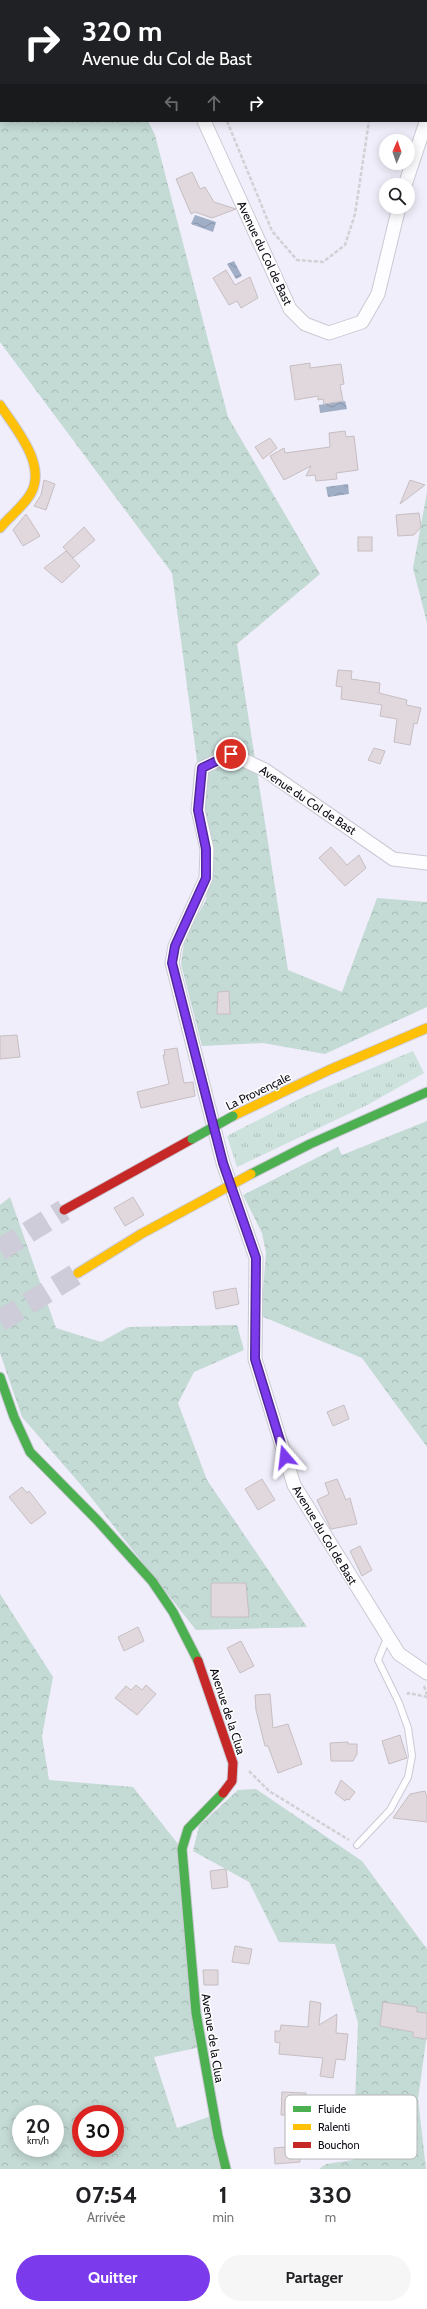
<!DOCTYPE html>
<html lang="fr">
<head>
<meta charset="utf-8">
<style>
  :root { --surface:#fff; --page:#f6f6f6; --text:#202124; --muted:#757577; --accent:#7c3aed }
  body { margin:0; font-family:Cabin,sans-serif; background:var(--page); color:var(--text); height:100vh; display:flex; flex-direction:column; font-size:15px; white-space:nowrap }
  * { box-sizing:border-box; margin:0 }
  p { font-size:13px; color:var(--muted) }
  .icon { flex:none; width:22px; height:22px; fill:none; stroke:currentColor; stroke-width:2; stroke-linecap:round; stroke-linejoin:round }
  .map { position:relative; height:2169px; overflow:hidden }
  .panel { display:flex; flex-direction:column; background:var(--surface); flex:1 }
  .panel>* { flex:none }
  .banner { position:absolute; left:0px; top:0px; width:427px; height:122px; box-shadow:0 2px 10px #0003; background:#202124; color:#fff; overflow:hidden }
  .needle { width:26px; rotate:2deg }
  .fabs { position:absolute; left:379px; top:134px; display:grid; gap:8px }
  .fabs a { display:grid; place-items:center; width:36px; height:36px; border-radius:50%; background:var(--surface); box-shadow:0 2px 10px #0003; font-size:20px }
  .speed { position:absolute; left:12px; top:2105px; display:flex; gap:8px; font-size:20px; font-weight:700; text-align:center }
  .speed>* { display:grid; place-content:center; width:52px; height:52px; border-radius:50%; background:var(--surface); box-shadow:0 2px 10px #0003; line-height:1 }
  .speed small { font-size:10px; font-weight:400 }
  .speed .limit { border:6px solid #d22; background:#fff; color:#111 }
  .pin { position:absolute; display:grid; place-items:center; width:34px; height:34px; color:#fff; margin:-17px; border:2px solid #fff; border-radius:50%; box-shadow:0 1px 4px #0007 }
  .me { position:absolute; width:44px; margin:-22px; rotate:343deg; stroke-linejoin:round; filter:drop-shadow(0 0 3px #0008) }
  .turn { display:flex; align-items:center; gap:14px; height:84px; padding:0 16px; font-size:18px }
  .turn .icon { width:52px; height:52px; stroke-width:2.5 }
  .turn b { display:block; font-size:28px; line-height:34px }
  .lanes { display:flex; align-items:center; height:38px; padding:0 16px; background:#0003; justify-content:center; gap:20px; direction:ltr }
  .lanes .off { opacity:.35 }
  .eta { display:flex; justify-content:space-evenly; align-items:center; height:68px; text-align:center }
  .eta b { font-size:24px; font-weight:700; line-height:28px }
  .primary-button { display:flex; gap:8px; margin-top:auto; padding:8px 16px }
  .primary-button a { flex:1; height:46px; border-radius:24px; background:var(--accent); color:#fff; font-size:16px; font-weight:700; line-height:46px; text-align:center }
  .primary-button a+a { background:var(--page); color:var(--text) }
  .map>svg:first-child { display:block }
</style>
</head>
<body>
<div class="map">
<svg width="427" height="2169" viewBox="0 0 427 2169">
  <defs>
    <pattern id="grass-tufts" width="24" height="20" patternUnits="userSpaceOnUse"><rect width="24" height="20" fill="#cde1dd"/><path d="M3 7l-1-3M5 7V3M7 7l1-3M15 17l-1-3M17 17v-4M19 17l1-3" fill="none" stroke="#afc0bd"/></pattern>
    <pattern id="forest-crowns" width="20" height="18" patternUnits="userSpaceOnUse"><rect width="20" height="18" fill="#c4dad5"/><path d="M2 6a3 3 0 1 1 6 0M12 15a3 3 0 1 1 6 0" fill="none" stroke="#a7bab6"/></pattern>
    <pattern id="water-waves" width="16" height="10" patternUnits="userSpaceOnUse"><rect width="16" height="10" fill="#a0aec6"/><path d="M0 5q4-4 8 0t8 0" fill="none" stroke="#8994a9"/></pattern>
  </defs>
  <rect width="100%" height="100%" fill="#f0eefa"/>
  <polygon fill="url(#grass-tufts)" points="413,1051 424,1073 369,1104 237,1167 227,1136 301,1098"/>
  <g fill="url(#forest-crowns)" fill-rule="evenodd">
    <polygon points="0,0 87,0 1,1 1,121 148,121 155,135 228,417 320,574 237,644 288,970 342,992 377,898 427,902 427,1007 325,1054 263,1043 202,1046 181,964 185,937 206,900 211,866 172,573 0,342"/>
    <polygon points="427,492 427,623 413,568"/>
    <polygon points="427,1121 427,1447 362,1358 261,1316 266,1253 262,1233 243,1195 338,1147 342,1155"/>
    <polygon points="10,1197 56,1328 101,1342 128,1327 237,1325 244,1350 194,1372 178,1403 207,1480 307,1627 196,1630 82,1486 22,1417 0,1353 0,1205"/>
    <path d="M0 1594 53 1677 42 1736 49 1780 133 1787 182 1849 201 2047 154 2057 177 2128 214 2115 230 2169H0ZM21 2114H55V2148H21ZM81 2114H115V2148H81Z"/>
    <polygon points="256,1789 362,1861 427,1949 427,2034 418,2099 426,2169 319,2169 326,2164 353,2160 358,2023 335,1944 279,1942 249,1882 193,1851 199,1826 238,1790"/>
  </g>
  <g fill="url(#water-waves)">
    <polygon points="195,215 216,222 213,232 191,224"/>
    <polygon points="234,261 242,276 236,279 227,264"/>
    <polygon points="345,401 347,409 320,413 319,405"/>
    <polygon points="348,484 349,494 328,497 326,487"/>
  </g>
  <g fill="#e1d8dd" stroke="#c6bec2">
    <polygon points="192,172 200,189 205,187 214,202 236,209 212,218 195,212 191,214 176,179"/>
    <polygon points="226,270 235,285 250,277 258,298 241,308 237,301 229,305 213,278"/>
    <polygon points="310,363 310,368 341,364 344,384 340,385 343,401 324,404 323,399 318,400 318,396 295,400 290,366"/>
    <polygon points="345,431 346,437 354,436 358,470 336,473 337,479 316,481 315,475 306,476 311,466 284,480 270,456 284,448 285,453 330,447 329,433"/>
    <polygon points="270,438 277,448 263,459 255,447"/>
    <polygon points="44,480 55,484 46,510 34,506 41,495"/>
    <polygon points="410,480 425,485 400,504"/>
    <polygon points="419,513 421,527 414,535 398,536 396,515"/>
    <polygon points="26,514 40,536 23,546 13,530"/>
    <polygon points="84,527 95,540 73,558 63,547"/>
    <rect x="358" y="537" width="14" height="14"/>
    <polygon points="66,551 80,566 62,583 44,568"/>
    <polygon points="338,670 352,671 351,679 380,683 379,693 407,700 406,705 421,708 417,724 414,723 410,745 394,742 397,719 380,716 382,705 341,699 342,687 336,686"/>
    <polygon points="374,748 385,751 380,764 368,760"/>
    <polygon points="331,847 347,865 359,855 366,868 345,886 319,858"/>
    <polygon points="229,991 230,1014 217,1014 218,992"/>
    <polygon points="17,1035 20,1057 0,1059 0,1036"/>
    <polygon points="177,1048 184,1083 193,1082 195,1096 141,1108 137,1092 169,1084 163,1055 165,1055 164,1050"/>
    <polygon points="133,1197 144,1215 125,1226 114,1208"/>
    <polygon points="236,1288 239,1304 216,1309 213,1292"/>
    <polygon points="344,1405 349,1419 333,1426 327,1412"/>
    <polygon points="262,1479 275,1500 258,1510 245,1489"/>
    <polygon points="337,1479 346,1500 350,1498 357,1524 331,1529 317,1500 329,1494 325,1483"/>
    <polygon points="22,1487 27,1493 29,1491 46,1513 31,1524 9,1497"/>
    <polygon points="360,1546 372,1570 362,1576 350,1551"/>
    <polygon points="211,1583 246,1583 249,1617 211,1617"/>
    <polygon points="138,1627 144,1641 124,1651 118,1637"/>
    <polygon points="241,1641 254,1666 240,1673 227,1648"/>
    <polygon points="136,1685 142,1690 146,1685 156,1694 137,1715 115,1698 126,1686 131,1690"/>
    <polygon points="270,1694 273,1728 288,1724 302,1764 278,1773 268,1746 265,1746 256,1710 255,1695"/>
    <polygon points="400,1735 407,1758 389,1764 382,1741"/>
    <polygon points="348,1742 348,1744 357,1744 357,1754 353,1761 331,1761 330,1743"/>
    <polygon points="341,1780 355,1792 349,1800 346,1799 345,1801 335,1793"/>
    <polygon points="425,1791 427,1798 427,1822 393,1818 410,1794"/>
    <polygon points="226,1869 228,1887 212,1889 210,1871"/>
    <polygon points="235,1946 252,1949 249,1964 232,1962"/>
    <polygon points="203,1970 218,1970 218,1985 204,1985"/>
    <polygon points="310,2001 321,2003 319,2025 337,2014 336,2033 348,2034 345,2060 336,2059 333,2078 320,2076 323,2058 279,2054 280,2043 275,2042 275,2031 280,2031 281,2025 308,2027"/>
    <polygon points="383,2002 417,2007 417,2012 427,2013 427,2039 413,2037 413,2032 380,2026"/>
    <polygon points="282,2092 306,2093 305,2116 281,2115"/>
    <polygon points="299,2146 300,2162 275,2164 274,2148"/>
  </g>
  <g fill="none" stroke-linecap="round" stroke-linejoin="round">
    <g stroke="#ceccd8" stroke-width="22" stroke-dasharray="22 11" stroke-linecap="butt">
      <polyline points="0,1250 64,1210"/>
      <polyline points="0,1321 78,1273"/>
    </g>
    <defs>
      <polyline id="lane" points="357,1845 390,1810 408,1777 412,1756 408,1728 399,1703 378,1660 388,1636"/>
      <g id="street">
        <polyline points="163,0 164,1"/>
        <polyline points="209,0 210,1"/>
        <polyline points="330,1 330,0"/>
        <polyline points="204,121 290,309 305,324 329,333 362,322 378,294 399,207"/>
        <polyline points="405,185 427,119"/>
        <polyline points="427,863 393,859 265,770 231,754 202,768 198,810 207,849 206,878 175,946 172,963 223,1163 256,1258 255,1359 294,1485 399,1654 427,1673"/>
      </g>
      <g id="fast">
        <polyline points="251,1174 310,1144 427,1092"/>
        <polyline points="0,1377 14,1417 30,1452 97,1520 152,1581 173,1612 198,1661"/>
        <polyline points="223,1793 188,1829 182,1849 196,2013 218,2136 226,2169"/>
      </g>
      <g id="slow">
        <path d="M0 405C15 428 47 464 31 493 24 506 9 517 0 528"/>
        <polyline points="233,1116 329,1070 427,1028"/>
        <polyline points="78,1273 141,1234 211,1196"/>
      </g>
      <g id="jam">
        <polyline points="64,1210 192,1139"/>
        <polyline points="198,1661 233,1763 232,1781 223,1793"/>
      </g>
    </defs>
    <use href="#lane" stroke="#cac9d4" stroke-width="8"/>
    <use href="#street" stroke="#cac9d4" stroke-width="15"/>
    <use href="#fast" stroke="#cac9d4" stroke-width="11"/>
    <use href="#slow" stroke="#cac9d4" stroke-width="11"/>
    <use href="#jam" stroke="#cac9d4" stroke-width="11"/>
    <g stroke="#d1d0d4" stroke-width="2.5" stroke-dasharray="4 2" stroke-linecap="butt">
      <polyline points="398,1 399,0"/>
      <polyline points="227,121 272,231 297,260 323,262 345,245 355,214 369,121"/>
      <polyline points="424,1686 427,1695"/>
      <polyline points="408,1695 408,1693 427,1697"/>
      <polyline points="249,1771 269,1791 349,1840"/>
    </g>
    <use href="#lane" stroke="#fdfcfe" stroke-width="6"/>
    <use href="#street" stroke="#fdfcfe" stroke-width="13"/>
    <use href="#fast" stroke="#4caf50" stroke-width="9"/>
    <use href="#slow" stroke="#ffc107" stroke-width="9"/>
    <use href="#jam" stroke="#c62828" stroke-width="9"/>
    <defs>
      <polyline id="fast-bridge" points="192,1139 233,1116"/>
      <polyline id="slow-bridge" points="211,1196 251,1174"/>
    </defs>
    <use href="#fast-bridge" stroke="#cac9d4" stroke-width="11" stroke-linecap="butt"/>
    <use href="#slow-bridge" stroke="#cac9d4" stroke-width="11" stroke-linecap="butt"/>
    <use href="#fast-bridge" stroke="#4caf50" stroke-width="9"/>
    <use href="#slow-bridge" stroke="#ffc107" stroke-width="9"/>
  </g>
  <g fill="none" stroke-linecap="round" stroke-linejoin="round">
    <defs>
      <polyline id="route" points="231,754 202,768 198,810 206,849 206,878 175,946 172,963 223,1163 256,1258 255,1359 285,1457"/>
    </defs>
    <use href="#route" stroke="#51269a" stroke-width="10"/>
    <use href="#route" stroke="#7c3aed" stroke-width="7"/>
  </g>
  <g text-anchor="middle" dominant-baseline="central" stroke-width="3" stroke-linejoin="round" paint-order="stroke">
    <g font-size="12" fill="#0c0914" stroke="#fff">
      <text transform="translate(265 253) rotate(65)">Avenue du Col de Bast</text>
      <text transform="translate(308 800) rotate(34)">Avenue du Col de Bast</text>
      <text transform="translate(258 1091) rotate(-26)">La Provençale</text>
      <text transform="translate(325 1535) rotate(59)">Avenue du Col de Bast</text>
      <text transform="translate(228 1711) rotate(72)">Avenue de la Clua</text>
      <text transform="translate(213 2038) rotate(81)">Avenue de la Clua</text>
    </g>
  </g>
  <rect x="285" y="2095" width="132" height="64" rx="6" fill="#fff" stroke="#b6b5b8" stroke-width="1"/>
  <rect x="293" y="2106" width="18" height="6" fill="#4caf50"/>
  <rect x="293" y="2124" width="18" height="6" fill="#ffc107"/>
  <rect x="293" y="2142" width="18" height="6" fill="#c62828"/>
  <g font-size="11" fill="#0c0914">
    <text x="318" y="2113">Fluide</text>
    <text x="318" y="2131">Ralenti</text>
    <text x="318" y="2149">Bouchon</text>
  </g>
</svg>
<div class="fabs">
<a><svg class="needle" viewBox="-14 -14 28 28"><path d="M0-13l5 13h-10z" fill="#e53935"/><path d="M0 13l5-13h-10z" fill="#757577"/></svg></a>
<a><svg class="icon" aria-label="search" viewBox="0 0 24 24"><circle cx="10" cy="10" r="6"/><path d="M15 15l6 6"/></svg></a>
</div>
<div class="speed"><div>20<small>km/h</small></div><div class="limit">30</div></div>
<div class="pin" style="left:231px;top:754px;background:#d93025"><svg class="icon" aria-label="arrive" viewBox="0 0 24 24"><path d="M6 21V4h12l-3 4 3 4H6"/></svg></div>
<svg class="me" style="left:285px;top:1457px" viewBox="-20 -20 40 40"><path d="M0-17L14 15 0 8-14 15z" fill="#7c3aed" stroke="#fff" stroke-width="4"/></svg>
<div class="banner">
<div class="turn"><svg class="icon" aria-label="right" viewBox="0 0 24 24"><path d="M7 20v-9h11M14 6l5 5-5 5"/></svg><div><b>320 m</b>Avenue du Col de Bast</div></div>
<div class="lanes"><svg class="icon off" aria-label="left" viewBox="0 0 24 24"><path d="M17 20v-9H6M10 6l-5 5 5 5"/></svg><svg class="icon off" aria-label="ahead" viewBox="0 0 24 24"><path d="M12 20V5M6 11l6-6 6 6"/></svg><svg class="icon" aria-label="right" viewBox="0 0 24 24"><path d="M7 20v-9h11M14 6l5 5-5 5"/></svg></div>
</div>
</div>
<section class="panel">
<div class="eta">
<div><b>07:54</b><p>Arrivée</p></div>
<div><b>1</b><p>min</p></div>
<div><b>330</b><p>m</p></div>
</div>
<div class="primary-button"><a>Quitter</a><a>Partager</a></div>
</section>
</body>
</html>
